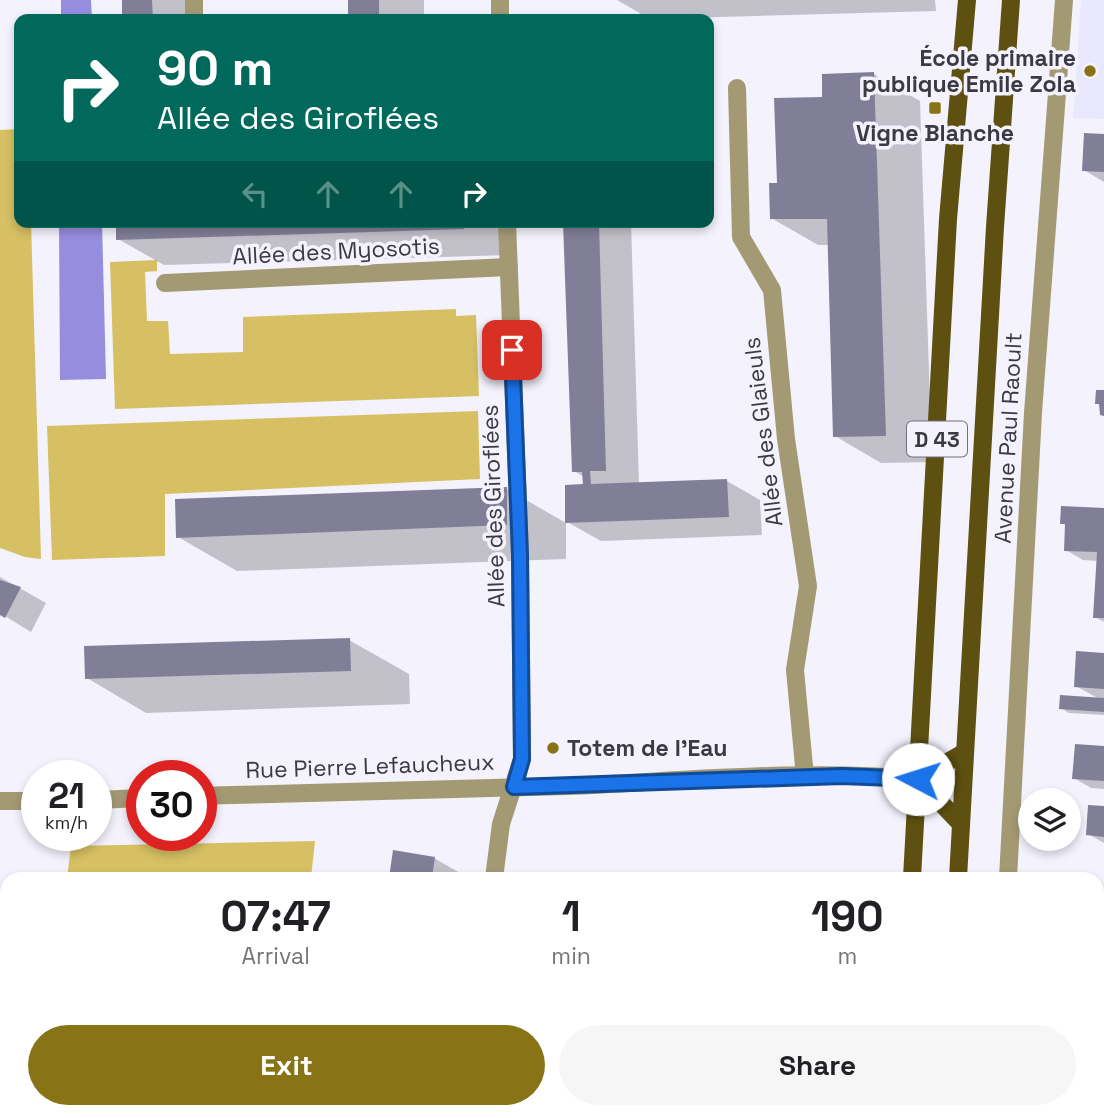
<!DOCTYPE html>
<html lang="en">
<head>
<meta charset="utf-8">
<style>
  :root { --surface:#fff; --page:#f6f6f6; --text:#202124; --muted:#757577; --accent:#887416 }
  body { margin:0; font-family:"Space Grotesk",sans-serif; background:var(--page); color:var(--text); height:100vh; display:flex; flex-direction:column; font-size:26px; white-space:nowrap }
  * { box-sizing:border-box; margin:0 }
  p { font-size:23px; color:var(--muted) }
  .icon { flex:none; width:38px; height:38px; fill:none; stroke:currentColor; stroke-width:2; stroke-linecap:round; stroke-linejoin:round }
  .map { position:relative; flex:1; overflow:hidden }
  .details { position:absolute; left:0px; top:872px; width:1104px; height:247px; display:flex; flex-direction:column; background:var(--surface); border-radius:21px 21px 0 0; box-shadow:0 4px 10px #0003 }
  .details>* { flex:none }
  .hud { position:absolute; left:14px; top:14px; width:700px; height:214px; border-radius:14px; box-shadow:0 4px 10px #0003; background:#00695c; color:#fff; overflow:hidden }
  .tools { position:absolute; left:1018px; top:788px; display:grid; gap:14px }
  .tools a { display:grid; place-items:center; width:63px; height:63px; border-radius:50%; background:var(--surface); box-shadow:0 4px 10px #0003; font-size:35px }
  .speed { position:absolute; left:21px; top:760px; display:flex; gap:14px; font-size:35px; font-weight:700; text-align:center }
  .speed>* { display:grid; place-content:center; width:91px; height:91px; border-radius:50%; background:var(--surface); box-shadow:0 4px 10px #0003; line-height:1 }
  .speed small { font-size:18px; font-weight:400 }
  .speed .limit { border:10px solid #d22; background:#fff; color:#111 }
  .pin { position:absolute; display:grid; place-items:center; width:60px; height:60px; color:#fff; margin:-30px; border-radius:14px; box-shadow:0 4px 10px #0006 }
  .me { position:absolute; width:77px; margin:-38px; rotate:275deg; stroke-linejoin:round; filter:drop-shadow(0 0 5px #0008) }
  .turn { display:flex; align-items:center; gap:24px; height:147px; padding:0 28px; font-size:32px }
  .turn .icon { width:91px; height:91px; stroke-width:2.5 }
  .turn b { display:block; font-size:49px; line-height:60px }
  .lanes { display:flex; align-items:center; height:66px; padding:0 28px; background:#0003; justify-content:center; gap:35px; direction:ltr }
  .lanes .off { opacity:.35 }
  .eta { display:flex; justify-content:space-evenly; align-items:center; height:119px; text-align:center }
  .eta b { font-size:42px; font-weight:600; line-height:49px }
  .action { display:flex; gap:14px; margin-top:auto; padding:14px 28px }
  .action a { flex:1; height:80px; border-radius:42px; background:var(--accent); color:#fff; font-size:28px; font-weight:600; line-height:80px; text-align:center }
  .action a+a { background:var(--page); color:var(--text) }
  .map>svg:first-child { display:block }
</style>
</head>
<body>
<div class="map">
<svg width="1104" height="1118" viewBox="0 0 1104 1118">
  <rect width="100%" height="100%" fill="#f3f2fd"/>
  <polygon fill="#e9e8fe" points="1081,0 1104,0 1104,119 1073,118"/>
  <g fill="#d6c063">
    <polygon points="19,129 19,222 31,222 41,559 25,557 0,548 0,130"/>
    <polygon points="157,260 157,271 145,272 147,321 168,321 170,354 243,352 243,317 456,309 456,316 476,315 479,396 115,409 110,262"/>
    <polygon points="478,411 480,479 165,494 165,556 52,560 47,426"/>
    <polygon points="315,841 311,878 67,878 71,846"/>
    <polygon points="0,905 7,906 7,1001 0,1000"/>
  </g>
  <g fill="#978ddf">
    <polygon points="61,0 91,0 92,19 61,19"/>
    <polygon points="59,222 102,222 106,379 60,380"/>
  </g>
  <g fill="#0003">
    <polygon points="123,0 197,0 198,19 124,19"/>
    <polygon points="349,0 424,0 424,19 350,19"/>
    <polygon points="617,0 935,0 936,11 650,19"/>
    <polygon points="874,74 920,101 932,462 881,463 835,436 829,245 818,245 771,218 779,184 824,99"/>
    <polygon points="1104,136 1104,182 1084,170"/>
    <polygon points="118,222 509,222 510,255 164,265 118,239"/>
    <polygon points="565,222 631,222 639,484 727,481 760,500 762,535 601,541 567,522 585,486 584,477 574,471"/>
    <polygon points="507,489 566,523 566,559 237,571 178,537"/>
    <polygon points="1104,510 1104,622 1095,617 1098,561 1083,560 1066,550 1067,526 1062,523"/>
    <polygon points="0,577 46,603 31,632 0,613"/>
    <polygon points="349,640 409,674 410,704 146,713 87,678"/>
    <polygon points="1104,654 1104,715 1069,713 1061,708 1099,699 1076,686"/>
    <polygon points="1104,748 1104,789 1091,788 1074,778"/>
    <polygon points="1104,808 1104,843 1088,834"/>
    <polygon points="394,852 434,858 460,873 459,878 391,878"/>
    <polygon points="1097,919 1104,919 1104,994 1097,993"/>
    <polygon points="1097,1031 1104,1035 1104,1078 1097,1077"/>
    <polygon points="626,1111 669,1111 668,1117"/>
    <polygon points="747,1111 821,1111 821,1118 746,1118"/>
    <polygon points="1088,1114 1104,1116 1104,1118 1088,1118"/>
  </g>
  <g fill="#817f98">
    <polygon points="122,0 152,0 153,19 122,19"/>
    <rect x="348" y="0" width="31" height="19"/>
    <polygon points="874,72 886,436 833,437 827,219 770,219 769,183 777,183 774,98 822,97 822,74"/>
    <polygon points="1084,133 1104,134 1104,172 1082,171"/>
    <polygon points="116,222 464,222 464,229 116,240"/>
    <polygon points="563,222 599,222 606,471 590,471 591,484 727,479 729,517 565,523 565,485 583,484 582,472 572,472"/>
    <polygon points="1096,390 1104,390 1104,416 1100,415 1099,404 1095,404"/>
    <polygon points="507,487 507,525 176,538 175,499"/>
    <polygon points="1061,506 1104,508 1104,618 1093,618 1097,552 1064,551 1065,524 1060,524"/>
    <polygon points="0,580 21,587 5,618 0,615"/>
    <polygon points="350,638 351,671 85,679 84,646"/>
    <polygon points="1076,651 1104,653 1104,689 1074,687"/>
    <polygon points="1060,695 1104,698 1104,712 1059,709"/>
    <polygon points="1075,744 1104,746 1104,781 1072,779"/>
    <polygon points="1088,805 1104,806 1104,837 1086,835"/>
    <polygon points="393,850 435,857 432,878 389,878"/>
    <polygon points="1097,917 1104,918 1104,982 1097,982"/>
    <polygon points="746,1111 786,1111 785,1118 745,1118"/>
  </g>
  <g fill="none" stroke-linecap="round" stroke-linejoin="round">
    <g stroke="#a39a74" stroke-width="18">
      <polyline points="500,0 500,19"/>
      <polyline points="194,19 194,0"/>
      <polyline points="737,88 741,237 772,290 786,439 808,586 795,670 805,777"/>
      <polyline points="165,283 509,267"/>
      <path d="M201 796C323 792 445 790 568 786 683 781 802 769 918 779"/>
      <polyline points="96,800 142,798"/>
      <polyline points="0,801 37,801"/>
      <polyline points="494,878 501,824 522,759 520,555 507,222"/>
      <polyline points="1008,878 1033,413 1064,0"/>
      <polyline points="1097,1098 1104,1098"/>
      <polyline points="322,1112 364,1118"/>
      <polyline points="465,1118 465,1111"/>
      <polyline points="992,1118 992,1111"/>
    </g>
    <g stroke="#5e5010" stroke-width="18">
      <polyline points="961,824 918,779 965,752"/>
      <polyline points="912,878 948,219 967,0"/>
      <polyline points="958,878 995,227 1011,0"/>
      <polyline points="900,1118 900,1111"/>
      <polyline points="945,1118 946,1111"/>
    </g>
  </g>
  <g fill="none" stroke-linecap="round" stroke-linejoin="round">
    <defs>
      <polyline id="route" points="512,350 520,555 522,759 514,787 842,776 918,779"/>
    </defs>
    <use href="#route" stroke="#114b97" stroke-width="18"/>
    <use href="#route" stroke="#1a73e8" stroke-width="12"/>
  </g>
  <g fill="#887416" stroke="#f3f2fd" stroke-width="2.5">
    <circle cx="1090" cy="71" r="7"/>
    <rect x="928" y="101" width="14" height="14" rx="3.5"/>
    <circle cx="553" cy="748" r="7"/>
  </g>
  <g text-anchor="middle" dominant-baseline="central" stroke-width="7" stroke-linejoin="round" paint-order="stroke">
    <rect fill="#f3f2fd" stroke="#72707c" stroke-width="2" x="907" y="421.5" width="60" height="35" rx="5"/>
    <g font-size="21" font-weight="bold" fill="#3a3944">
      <text x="937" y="439">D 43</text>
    </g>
    <g font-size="23" font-weight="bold" fill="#3a3944" stroke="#f3f2fd" text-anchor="end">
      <text x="1076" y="58">École primaire<tspan x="1076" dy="26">publique Emile Zola</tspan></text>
      <text x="935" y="133" text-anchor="middle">Vigne Blanche</text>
      <text x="567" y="748" text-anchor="start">Totem de l'Eau</text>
    </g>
    <g font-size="23" fill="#3a3944" stroke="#f3f2fd">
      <text transform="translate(336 251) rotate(-3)">Allée des Myosotis</text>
      <text transform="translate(763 432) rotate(-97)">Allée des Glaieuls</text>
      <text transform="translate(1008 438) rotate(-87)">Avenue Paul Raoult</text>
      <text transform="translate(493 506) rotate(-92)">Allée des Giroflées</text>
      <text transform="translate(370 766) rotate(-2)">Rue Pierre Lefaucheux</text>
    </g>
  </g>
</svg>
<div class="tools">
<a><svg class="icon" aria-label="layers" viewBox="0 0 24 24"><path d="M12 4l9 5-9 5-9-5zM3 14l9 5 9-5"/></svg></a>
</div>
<div class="speed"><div>21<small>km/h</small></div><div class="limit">30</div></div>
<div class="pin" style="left:512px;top:350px;background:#d93025"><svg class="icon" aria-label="arrive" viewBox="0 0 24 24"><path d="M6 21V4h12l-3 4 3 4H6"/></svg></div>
<svg class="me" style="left:918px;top:779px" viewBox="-20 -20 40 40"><circle r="19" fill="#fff"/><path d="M0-13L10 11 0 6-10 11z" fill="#1a73e8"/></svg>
<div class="hud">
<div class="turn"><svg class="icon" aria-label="right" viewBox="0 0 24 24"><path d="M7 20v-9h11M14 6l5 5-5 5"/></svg><div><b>90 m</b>Allée des Giroflées</div></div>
<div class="lanes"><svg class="icon off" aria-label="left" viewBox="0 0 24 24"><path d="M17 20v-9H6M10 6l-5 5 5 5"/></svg><svg class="icon off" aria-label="ahead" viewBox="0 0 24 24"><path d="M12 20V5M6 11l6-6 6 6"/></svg><svg class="icon off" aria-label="ahead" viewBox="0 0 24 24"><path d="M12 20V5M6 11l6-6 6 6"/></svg><svg class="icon" aria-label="right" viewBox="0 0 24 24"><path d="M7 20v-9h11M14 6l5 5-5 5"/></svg></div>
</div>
<section class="details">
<div class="eta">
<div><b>07:47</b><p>Arrival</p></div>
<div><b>1</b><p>min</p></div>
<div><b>190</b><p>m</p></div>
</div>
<div class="action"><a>Exit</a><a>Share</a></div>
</section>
</div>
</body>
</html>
